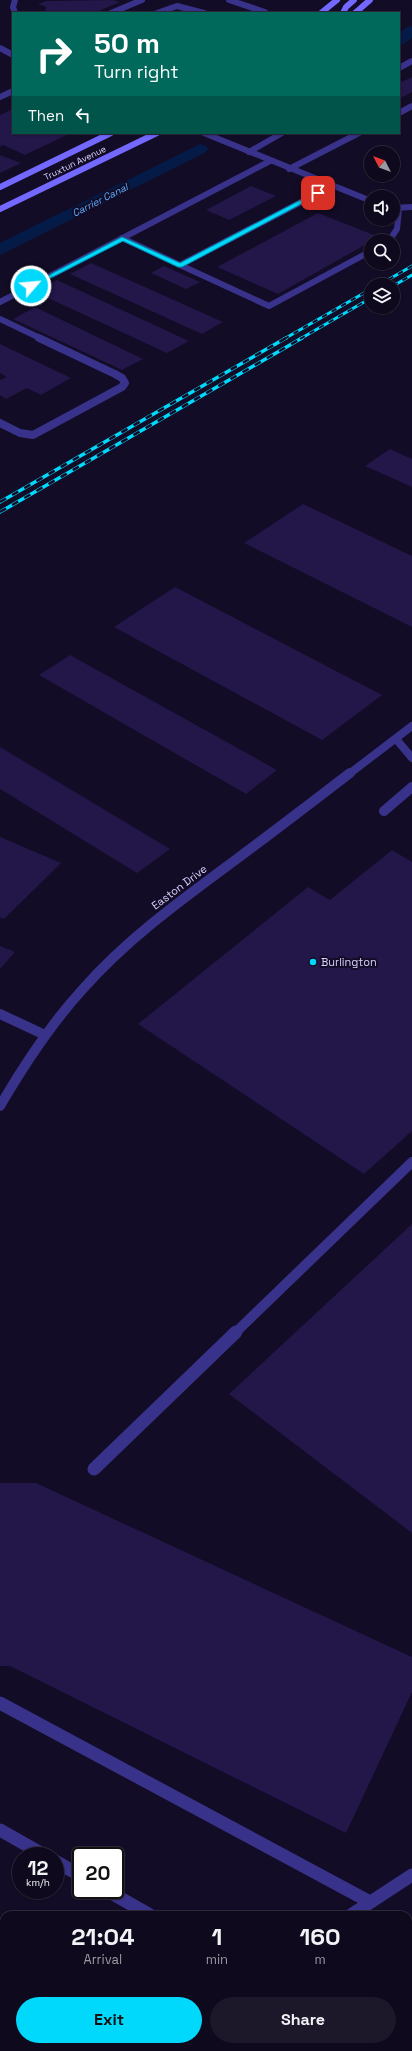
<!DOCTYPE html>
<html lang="en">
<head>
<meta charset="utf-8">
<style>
  :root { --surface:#0e091c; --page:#1c1729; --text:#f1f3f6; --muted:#9b9aa3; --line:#2e2a3b; --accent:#00d8fc }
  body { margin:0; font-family:"Space Grotesk",sans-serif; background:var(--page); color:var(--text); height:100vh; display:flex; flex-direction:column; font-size:15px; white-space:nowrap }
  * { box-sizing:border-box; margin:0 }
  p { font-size:13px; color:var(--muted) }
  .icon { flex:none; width:22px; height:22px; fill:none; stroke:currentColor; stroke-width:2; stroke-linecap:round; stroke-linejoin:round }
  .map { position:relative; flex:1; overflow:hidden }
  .details { position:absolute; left:0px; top:1911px; width:412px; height:140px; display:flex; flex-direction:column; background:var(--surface); border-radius:12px 12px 0 0; box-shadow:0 1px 3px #0004,0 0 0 1px var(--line) }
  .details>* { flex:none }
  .hud { position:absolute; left:12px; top:12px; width:388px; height:122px; border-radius:0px; box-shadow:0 1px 3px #0004,0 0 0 1px var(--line); background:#00695c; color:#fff; overflow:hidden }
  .needle { width:26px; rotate:312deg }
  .controls { position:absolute; left:364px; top:146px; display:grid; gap:8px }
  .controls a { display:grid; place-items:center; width:36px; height:36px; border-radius:50%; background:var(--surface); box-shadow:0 1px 3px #0004,0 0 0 1px var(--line); font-size:20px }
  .speed { position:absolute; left:12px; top:1847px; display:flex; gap:8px; font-size:20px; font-weight:700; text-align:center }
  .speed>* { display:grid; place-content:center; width:52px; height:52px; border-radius:50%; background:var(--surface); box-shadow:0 1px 3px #0004,0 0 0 1px var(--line); line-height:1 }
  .speed small { font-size:10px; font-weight:400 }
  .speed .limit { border:2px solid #111; border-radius:6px; background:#fff; color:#111 }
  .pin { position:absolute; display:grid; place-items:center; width:34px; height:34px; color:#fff; margin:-17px; border-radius:8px; box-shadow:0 2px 6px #0006 }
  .me { position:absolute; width:44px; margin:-22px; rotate:63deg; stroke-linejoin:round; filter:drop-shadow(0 0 3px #0008) }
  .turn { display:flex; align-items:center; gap:14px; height:84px; padding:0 16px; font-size:18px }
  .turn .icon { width:52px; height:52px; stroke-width:2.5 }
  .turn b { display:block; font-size:28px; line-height:34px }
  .then { display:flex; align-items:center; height:38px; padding:0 16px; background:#0003; gap:8px; font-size:15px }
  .eta { display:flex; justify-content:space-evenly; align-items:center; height:68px; text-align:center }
  .eta b { font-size:24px; font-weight:700; line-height:28px }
  .cta { display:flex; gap:8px; margin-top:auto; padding:8px 16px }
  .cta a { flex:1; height:46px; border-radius:24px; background:var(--accent); color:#111; font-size:16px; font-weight:700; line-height:46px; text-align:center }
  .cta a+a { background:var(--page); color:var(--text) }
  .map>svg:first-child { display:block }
</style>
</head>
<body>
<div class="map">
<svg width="412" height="2051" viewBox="0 0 412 2051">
  <rect width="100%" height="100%" fill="#120c26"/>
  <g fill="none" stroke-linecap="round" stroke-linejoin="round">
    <g fill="#041a47" fill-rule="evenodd">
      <polygon points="412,26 412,38 404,44 399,45 399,33 407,27"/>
      <polygon points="200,144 206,146 208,149 206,152 0,255 0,243"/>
    </g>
  </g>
  <g fill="#231649">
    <polygon points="113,0 120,2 94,13 42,13 47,11 45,11 46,7 38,4 47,1"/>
    <polygon points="412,77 412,92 399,99 399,83"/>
    <polygon points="13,109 13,133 71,133 25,155 3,145 0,147 0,115"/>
    <polygon points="0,155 21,163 0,173"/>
    <polygon points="251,186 276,196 229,220 206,210"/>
    <polygon points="318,213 379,237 278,294 217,267"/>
    <polygon points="91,263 223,322 202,334 70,274"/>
    <polygon points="164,266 200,282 186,289 151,273"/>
    <polygon points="57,280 189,341 167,353 35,292"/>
    <polygon points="35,307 143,359 122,370 13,319"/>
    <polygon points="0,344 71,378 41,395 27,388 6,399 0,395 0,380 7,377 0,373"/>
    <polygon points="390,449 412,459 412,487 365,466"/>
    <polygon points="303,504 412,556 412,627 244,543"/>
    <polygon points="175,587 382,695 322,740 114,627"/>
    <polygon points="70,655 277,770 246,794 39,675"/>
    <polygon points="0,747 170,849 137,873 0,789"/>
    <polygon points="0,837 61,863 4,919 0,917"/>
    <polygon points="392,850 412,862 412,1131 364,1174 138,1024 308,887 330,900"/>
    <polygon points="0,946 15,952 0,969"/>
    <polygon points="412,1224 412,1533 229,1394"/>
    <polygon points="0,1483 36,1483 412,1657 412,1692 346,1833 10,1666 0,1666"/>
    <polygon points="412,1957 412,2051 275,2051 281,2047 408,2047 408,1960"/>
  </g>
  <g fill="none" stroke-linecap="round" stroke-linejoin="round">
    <g stroke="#39328a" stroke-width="6">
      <polyline points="15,0 13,7 15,13"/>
      <polyline points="229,0 265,12"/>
      <polyline points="111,13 142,0"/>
      <polyline points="157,13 177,6 204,13"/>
      <polyline points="399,68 412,61"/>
      <polyline points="0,97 13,91"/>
      <polyline points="399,113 412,106"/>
      <polyline points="204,133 371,201"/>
      <polyline points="249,152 282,133"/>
      <polyline points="289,169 359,133"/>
      <polyline points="393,208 412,207"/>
      <polyline points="122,238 180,265 332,186"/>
      <polyline points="389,241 397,229 399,209"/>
      <polyline points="180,265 269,306 371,251"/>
      <polyline points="0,302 270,161"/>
      <polyline points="0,319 42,339"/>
    </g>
    <g stroke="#39328a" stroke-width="8">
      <polyline points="0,423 20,433 33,435 122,387 125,383 122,378 115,374 39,338"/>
      <polyline points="396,739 412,758"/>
    </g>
    <g stroke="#39328a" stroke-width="10">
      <polyline points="384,811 412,787"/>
      <polyline points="0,1014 45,1035"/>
      <polyline points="235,1333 412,1162"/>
    </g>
    <g stroke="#39328a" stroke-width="13">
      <polyline points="94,1469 236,1332"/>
      <polyline points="0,1703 370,1902"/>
      <polyline points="0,1830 46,1856"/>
      <polyline points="55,1861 81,1876"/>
      <polyline points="106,1890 150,1915"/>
      <polyline points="351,1915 412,1875"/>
      <polyline points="0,1958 4,1960"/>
    </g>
    <polyline stroke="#39328a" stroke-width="6" points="0,48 13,55"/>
    <polyline stroke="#39328a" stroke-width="8" points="349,774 412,726"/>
    <path stroke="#39328a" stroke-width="10" d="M0 1106C24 1065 50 1025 82 990 126 940 181 900 234 861 273 832 312 802 350 773"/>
    <g stroke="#7368ff" stroke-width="6">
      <polyline points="321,13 337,0"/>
      <polyline points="343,13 346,7 354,0"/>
      <polyline points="355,13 370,0"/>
      <polyline points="0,187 111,133"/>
      <polyline points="0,209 157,133"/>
    </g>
    <defs>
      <g id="rail-far1">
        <polyline points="379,285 412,266"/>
        <polyline points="393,286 412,275"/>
        <polyline points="284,339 371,289"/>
        <polyline points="300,339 371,298"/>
      </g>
      <g id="rail">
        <polyline points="0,502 286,338"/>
        <polyline points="0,512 302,338"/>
      </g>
    </defs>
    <use href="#rail-far1" stroke="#00d8fc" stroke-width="3"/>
    <use href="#rail" stroke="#00d8fc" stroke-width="3.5"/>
    <use href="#rail-far1" stroke="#120c26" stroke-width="2" stroke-dasharray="5.5" stroke-linecap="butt"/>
    <use href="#rail" stroke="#120c26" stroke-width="2.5" stroke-dasharray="7" stroke-linecap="butt"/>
  </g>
  <polygon fill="#00d8fc" stroke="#008ca4" points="318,191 320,194 182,267 178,267 123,241 33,287 28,286 122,237 180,263"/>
  <circle fill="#00d8fc" stroke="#120c26" stroke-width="1.5" cx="313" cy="962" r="4"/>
  <g text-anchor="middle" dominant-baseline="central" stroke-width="4" stroke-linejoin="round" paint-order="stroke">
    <g font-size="9" fill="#d9d1ff" stroke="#120c26">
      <text transform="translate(75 163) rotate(-26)">Truxtun Avenue</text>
    </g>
    <g font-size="10" font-style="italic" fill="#5faeff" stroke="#120c26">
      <text transform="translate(100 200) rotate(-27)">Carrier Canal</text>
    </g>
    <g font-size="11" fill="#d9d1ff" stroke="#120c26">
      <text transform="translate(179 887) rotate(-37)">Easton Drive</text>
    </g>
    <g font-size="11" fill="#d9d1ff" stroke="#120c26" text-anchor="start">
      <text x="321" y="962">Burlington</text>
    </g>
  </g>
</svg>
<div class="controls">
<a><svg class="needle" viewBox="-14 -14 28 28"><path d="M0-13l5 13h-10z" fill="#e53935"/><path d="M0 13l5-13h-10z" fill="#9b9aa3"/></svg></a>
<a><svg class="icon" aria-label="sound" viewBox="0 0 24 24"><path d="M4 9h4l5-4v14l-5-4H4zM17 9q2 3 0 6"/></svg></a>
<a><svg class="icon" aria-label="search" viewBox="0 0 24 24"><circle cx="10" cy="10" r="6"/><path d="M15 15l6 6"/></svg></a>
<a><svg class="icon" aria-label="layers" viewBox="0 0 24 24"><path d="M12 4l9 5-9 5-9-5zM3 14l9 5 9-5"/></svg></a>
</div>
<div class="speed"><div>12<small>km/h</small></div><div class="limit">20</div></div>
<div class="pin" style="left:318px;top:193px;background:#d93025"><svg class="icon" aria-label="arrive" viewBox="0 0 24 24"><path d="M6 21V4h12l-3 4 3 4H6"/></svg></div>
<svg class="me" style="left:31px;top:286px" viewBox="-20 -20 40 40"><circle r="17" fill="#00d8fc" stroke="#fff" stroke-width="3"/><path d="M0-11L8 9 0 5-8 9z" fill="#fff"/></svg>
<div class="hud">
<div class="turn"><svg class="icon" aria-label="right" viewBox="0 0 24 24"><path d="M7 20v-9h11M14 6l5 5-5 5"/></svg><div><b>50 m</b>Turn right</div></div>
<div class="then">Then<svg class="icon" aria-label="left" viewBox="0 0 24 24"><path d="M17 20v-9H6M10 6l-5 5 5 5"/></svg></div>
</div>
<section class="details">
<div class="eta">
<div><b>21:04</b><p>Arrival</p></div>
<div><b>1</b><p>min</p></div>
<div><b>160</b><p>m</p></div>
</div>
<div class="cta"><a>Exit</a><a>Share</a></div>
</section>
</div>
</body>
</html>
